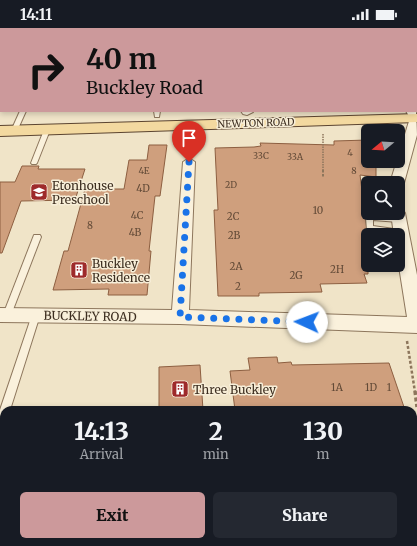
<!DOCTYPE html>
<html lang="en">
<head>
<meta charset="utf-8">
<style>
  :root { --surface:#171b24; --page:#242831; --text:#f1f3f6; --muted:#9ea1a6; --accent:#cc999b }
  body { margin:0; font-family:Merriweather,serif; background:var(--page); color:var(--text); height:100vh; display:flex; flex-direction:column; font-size:15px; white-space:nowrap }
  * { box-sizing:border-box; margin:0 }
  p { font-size:13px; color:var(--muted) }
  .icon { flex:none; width:22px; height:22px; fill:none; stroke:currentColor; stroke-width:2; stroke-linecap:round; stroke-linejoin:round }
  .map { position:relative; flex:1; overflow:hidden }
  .panel { position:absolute; left:0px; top:378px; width:417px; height:140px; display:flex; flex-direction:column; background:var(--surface); border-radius:12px 12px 0 0; box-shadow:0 2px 6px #0003 }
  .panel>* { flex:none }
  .hud { position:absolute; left:0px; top:0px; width:417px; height:84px; box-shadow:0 2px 6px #0003; background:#cc999b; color:#111; overflow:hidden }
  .needle { width:26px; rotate:252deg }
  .tools { position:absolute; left:361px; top:96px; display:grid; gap:8px }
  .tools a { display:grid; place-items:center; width:44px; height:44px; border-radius:6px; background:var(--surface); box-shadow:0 2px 6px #0003; font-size:20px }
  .pin { position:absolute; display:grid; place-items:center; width:34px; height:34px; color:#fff; margin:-41px -17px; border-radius:50% 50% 50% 0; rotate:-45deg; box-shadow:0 0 4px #0007 }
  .pin .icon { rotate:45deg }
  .me { position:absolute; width:44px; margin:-22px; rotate:272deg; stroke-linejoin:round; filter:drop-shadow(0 0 3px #0008) }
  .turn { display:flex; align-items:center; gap:14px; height:84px; padding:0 20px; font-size:18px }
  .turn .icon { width:52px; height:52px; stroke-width:2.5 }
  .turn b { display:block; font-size:28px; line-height:34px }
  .eta { display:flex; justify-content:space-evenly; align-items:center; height:68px; text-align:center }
  .eta b { font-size:24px; font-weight:800; line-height:28px }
  .action { display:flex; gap:8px; margin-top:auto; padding:8px 20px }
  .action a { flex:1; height:46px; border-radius:6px; background:var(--accent); color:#111; font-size:16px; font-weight:800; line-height:46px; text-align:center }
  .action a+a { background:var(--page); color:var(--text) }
  .status { display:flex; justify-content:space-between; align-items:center; height:28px; padding:0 20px; background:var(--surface); direction:ltr }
  .status svg { height:11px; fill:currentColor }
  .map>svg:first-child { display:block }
</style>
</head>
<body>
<div class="status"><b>14:11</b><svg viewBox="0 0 49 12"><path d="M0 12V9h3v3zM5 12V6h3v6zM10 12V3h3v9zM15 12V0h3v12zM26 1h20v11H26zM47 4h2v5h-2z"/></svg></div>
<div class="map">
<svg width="417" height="518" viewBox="0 0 417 518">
  <rect width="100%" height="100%" fill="#f0e4c8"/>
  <g fill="#cf9f7d" stroke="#8d5f41">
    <polygon points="368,112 368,133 376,134 376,149 360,147 368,210 368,246 364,246 367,255 320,256 322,264 259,265 259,268 218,268 214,182 218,182 215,120 254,119 261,118 260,115 334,117 334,113"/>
    <polygon points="149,117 167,117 160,168 155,168 149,223 151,223 147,267 108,267 109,261 53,262 64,223 68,223 85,161 124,161 129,132 147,132"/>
    <polygon points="22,138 39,138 38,141 85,141 75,172 21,173 2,225 0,225 0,154 15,154"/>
    <polygon points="277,329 278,335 291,334 292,337 389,335 405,382 235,382 230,343 250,342 248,330"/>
    <polygon points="200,337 203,382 159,382 159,339"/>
  </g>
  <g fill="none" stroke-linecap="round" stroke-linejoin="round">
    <defs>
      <g id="lane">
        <rect x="0" y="66" width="1" height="4"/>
        <polygon points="20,83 26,83 17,103 12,104 11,103"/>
        <polygon points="154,83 160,83 159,89 155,89"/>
        <polygon points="47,100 50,102 37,135 36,136 32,136 31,135 44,102"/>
        <polygon points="367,187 401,190 402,192 401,194 399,194 373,192 373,198 401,202 405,204 401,206 367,202 366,189"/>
        <polygon points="34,207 40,207 41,209 11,287 10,289 4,289 3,287"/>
        <polygon points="36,284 39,285 40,287 10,382 4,382 4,400 0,402 0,382 32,287 33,285"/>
      </g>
      <g id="street">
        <rect x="226" y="0" width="8" height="1"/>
        <polygon points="416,81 417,107 404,155 398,159 398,155 390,155 410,90 406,83 416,83"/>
        <polygon points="241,83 253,83 253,84 247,87 243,86"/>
        <polygon points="189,130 195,134 189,282 407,289 398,232 398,207 394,207 391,185 398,185 398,180 403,182 405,185 417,247 417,305 180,296 0,294 0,280 172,282 183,134"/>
      </g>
      <polygon id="primary" points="417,86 417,94 0,108 0,98"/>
    </defs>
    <use href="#lane" stroke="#8d765c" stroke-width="2"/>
    <use href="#street" stroke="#8d765c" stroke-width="2"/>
    <use href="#primary" stroke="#5b4430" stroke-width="2"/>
    <polyline stroke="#8d765c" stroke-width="1.5" stroke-dasharray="1.5 1" stroke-linecap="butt" points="323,106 323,143"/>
    <polyline stroke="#8d765c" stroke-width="2" stroke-dasharray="2.5 1.5" stroke-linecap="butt" points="323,142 323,149"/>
    <polyline stroke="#8d765c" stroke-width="2.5" stroke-dasharray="3 2" stroke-linecap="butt" points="407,313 415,364"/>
    <polyline stroke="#8d765c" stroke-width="3.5" stroke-dasharray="4 2.5" stroke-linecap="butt" points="415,363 417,379"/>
    <use href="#lane" fill="#faf1dc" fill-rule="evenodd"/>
    <use href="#street" fill="#faf1dc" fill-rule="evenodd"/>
    <use href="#primary" fill="#f3d9a0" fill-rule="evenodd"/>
  </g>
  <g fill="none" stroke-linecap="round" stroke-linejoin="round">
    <polyline stroke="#1a73e8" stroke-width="7" stroke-dasharray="0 12.6" points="189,134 180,289 307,294"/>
  </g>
  <defs>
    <symbol id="school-square" viewBox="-11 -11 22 22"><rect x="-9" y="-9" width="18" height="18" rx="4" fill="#9e2a2b" stroke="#f7eed8"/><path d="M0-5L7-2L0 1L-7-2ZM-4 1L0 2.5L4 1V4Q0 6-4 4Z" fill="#fff"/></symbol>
    <symbol id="building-square" viewBox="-11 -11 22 22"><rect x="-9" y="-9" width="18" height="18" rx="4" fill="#9e2a2b" stroke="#f7eed8"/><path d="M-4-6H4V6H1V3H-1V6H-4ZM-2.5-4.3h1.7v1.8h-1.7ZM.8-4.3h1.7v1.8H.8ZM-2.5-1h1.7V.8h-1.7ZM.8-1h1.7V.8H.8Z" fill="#fff"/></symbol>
  </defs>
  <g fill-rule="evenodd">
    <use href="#school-square" x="29" y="154" width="20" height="20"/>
    <use href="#building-square" x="69" y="232" width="20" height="20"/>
    <use href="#building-square" x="170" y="351" width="20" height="20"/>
  </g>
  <g text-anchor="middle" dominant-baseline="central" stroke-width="3" stroke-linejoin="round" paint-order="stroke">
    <g font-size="9" fill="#624a37">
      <text x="350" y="124">4</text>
      <text x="261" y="127">33C</text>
      <text x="295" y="128">33A</text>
      <text x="144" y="142">4E</text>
      <text x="354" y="142">8</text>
      <text x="231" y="156">2D</text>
    </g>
    <g font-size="10" fill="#3d2e20" stroke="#f7eed8">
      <text transform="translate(256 95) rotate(-2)">NEWTON ROAD</text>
    </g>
    <g font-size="10" fill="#624a37">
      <text x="143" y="160">4D</text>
      <text x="318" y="182">10</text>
      <text x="137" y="187">4C</text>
      <text x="233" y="188">2C</text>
      <text x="90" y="197">8</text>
      <text x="135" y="204">4B</text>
      <text x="234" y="207">2B</text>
      <text x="236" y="238">2A</text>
      <text x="337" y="241">2H</text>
      <text x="296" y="247">2G</text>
      <text x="238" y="258">2</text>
      <text x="337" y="359">1A</text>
      <text x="371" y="359">1D</text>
      <text x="389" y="359">1</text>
    </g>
    <g font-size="12" fill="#3d2e20" stroke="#f7eed8" text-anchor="start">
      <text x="52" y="157">Etonhouse<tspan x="52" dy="14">Preschool</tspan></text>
      <text x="92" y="235">Buckley<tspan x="92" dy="14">Residence</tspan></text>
      <text x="193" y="361">Three Buckley</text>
    </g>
    <g font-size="12" fill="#3d2e20" stroke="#f7eed8">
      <text transform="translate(90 288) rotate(1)">BUCKLEY ROAD</text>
    </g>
  </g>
</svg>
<div class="tools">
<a><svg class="needle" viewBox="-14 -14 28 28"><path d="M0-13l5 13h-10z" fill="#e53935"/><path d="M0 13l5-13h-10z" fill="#9ea1a6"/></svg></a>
<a><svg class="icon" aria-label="search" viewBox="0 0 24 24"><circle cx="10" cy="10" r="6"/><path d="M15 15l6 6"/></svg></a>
<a><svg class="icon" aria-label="layers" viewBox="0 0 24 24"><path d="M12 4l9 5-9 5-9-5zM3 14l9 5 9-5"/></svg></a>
</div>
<div class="pin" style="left:189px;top:134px;background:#d93025"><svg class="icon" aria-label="arrive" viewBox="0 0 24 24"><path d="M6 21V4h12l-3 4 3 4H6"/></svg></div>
<svg class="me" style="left:307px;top:294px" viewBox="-20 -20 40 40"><circle r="19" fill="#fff"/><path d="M0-13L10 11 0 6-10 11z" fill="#1a73e8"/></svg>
<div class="hud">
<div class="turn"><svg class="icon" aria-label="right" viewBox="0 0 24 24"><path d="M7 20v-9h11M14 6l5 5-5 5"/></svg><div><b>40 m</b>Buckley Road</div></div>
</div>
<section class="panel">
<div class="eta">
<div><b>14:13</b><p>Arrival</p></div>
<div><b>2</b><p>min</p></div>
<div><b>130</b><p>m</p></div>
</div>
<div class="action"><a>Exit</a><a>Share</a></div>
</section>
</div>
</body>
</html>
